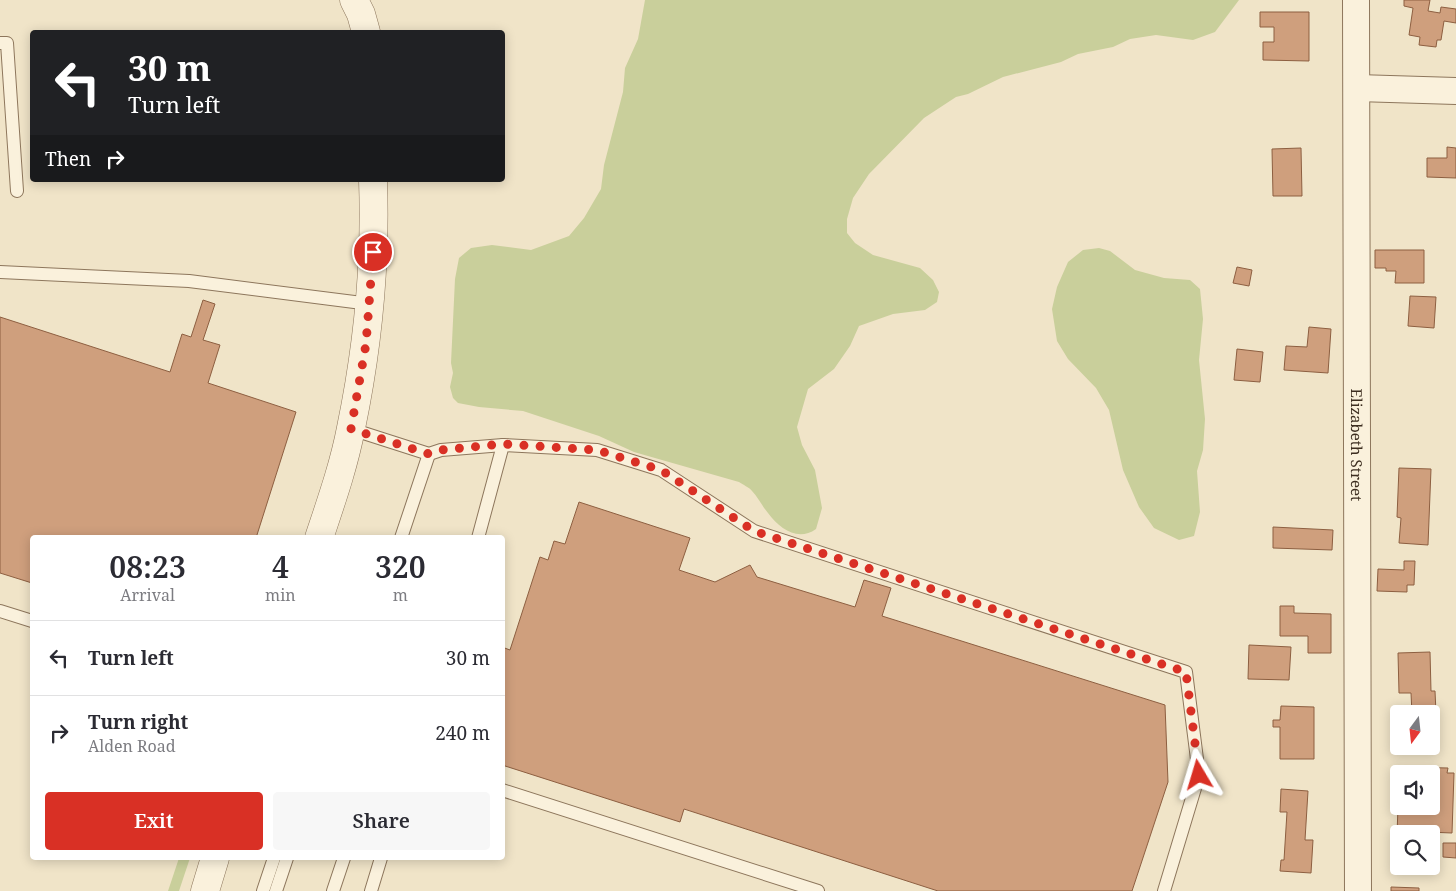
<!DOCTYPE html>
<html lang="en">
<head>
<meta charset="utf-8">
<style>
  :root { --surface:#fff; --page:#f7f7f7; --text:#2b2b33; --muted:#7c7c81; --line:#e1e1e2; --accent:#d93025 }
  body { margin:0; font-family:"Noto Serif",serif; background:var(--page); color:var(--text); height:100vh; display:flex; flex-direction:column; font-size:19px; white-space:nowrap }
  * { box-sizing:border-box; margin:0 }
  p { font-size:16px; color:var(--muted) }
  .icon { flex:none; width:28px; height:28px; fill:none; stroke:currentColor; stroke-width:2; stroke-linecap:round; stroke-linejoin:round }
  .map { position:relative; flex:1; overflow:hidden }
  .sheet { position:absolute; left:30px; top:535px; width:475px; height:325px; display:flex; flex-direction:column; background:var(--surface); border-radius:5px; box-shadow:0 2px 12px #0003 }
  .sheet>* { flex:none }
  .hud { position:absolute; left:30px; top:30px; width:475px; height:152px; border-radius:5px; box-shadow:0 2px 12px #0003; background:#202124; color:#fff; overflow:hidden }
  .needle { width:32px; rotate:195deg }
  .tools { position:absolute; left:1390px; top:705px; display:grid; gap:10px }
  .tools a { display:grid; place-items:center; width:50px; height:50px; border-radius:5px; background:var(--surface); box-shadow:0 2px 12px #0003; font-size:25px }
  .pin { position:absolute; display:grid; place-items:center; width:42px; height:42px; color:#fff; margin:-21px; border:2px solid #fff; border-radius:50%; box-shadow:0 1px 5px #0007 }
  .me { position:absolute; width:55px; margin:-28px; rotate:353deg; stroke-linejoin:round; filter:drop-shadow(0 0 4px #0008) }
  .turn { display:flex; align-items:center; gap:18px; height:105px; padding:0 15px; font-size:22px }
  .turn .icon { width:65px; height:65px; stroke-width:2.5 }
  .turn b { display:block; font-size:35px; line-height:42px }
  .then { display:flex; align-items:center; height:48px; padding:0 15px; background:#0003; gap:10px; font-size:19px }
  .eta { display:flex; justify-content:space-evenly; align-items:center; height:85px; text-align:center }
  .eta b { font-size:30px; font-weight:600; line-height:35px }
  .cta { display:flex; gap:10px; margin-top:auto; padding:10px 15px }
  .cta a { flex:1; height:58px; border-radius:5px; background:var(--accent); color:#fff; font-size:20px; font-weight:600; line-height:58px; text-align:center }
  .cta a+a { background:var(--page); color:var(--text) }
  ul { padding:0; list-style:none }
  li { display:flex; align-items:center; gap:15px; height:75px; padding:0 15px; border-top:1px solid var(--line) }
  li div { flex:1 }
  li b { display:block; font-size:19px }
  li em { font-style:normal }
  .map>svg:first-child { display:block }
</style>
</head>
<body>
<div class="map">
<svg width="1456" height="891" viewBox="0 0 1456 891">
  <rect width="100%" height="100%" fill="#f0e4c8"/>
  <g fill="#c9cf9b">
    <path d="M645 0H1239L1215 32 1193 40 1156 35 1130 39 1113 47 1078 54 1061 62 1003 77 968 94 956 97 924 118 869 174 853 198 847 219V233L855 243 873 255 920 268 933 280 939 292 937 302 925 310 893 314 859 326 850 346 834 369 808 389 797 427 802 445 815 470 822 508 816 529C798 542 780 529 768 513 762 506 758 497 752 491 749 487 743 485 739 482L634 452 599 436 523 411 479 407 458 403 453 398 450 387 453 373 451 363 455 279 459 258 471 248 492 245 531 250 569 236 584 218 601 189 604 165 623 92 625 68 638 39Z"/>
    <polygon points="1099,248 1110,251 1135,270 1164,278 1190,280 1200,289 1203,319 1199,360 1205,419 1203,450 1197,471 1200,512 1194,536 1179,540 1154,528 1139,507 1123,470 1109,410 1096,388 1068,359 1057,341 1052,309 1057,287 1068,262 1083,250"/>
    <polygon points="179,858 190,858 179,891 168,891"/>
  </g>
  <g fill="#cf9f7d" stroke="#8d5f41">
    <polygon points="1404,0 1430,0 1428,11 1440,13 1441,7 1456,9 1456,23 1444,21 1441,40 1437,40 1436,47 1419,45 1420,37 1409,35 1413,8 1404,6"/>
    <polygon points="1260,12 1309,12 1309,61 1263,60 1263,42 1274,42 1274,27 1260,27"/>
    <polygon points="1447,147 1456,148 1456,178 1427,177 1427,158 1447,158"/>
    <polygon points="1301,148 1302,196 1273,196 1272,149"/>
    <polygon points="1375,250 1424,250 1424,283 1395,283 1396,271 1386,271 1386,268 1375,268"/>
    <polygon points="1237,267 1252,270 1249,286 1233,283"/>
    <polygon points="1410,296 1436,297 1434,328 1408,326"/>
    <polygon points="203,300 215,304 203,340 220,345 208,383 296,412 256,538 32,538 32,583 0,573 0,317 170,372 182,334 191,337"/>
    <polygon points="1309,327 1331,329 1328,373 1284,370 1286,346 1307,347"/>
    <polygon points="1237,349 1263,352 1260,382 1234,380"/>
    <polygon points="1399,468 1431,469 1428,545 1399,543 1401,518 1397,517"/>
    <polygon points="579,502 690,538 679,570 715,582 750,565 757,577 855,607 864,580 891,588 882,616 1165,705 1168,782 1132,891 938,891 684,809 680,822 502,765 502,647 510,650 540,557 548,560 554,541 565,544"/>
    <polygon points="1273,527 1333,530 1332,550 1273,548"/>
    <polygon points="1404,561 1415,561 1414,585 1407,585 1407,592 1377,591 1378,569 1404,570"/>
    <polygon points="1280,606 1294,606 1294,613 1331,614 1331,653 1308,653 1308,636 1280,636"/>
    <polygon points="1249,645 1291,647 1289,680 1248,679"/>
    <polygon points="1430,652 1431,691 1435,691 1436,713 1412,714 1411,693 1399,693 1398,653"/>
    <polygon points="1281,706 1314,707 1314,759 1280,759 1280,727 1273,727 1273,720 1280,720"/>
    <polygon points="1399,767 1448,768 1447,773 1454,773 1452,833 1427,832 1427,834 1399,834 1399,836 1397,835 1399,778 1399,806 1431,806 1431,774 1399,774"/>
    <polygon points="1281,789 1308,791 1305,840 1313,840 1311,873 1280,871 1281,860 1284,860 1287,812 1280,812"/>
    <polygon points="1443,843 1456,843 1456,858 1443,857"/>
    <polygon points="1391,887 1419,888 1419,891 1391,891"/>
  </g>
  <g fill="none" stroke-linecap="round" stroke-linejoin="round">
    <defs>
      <g id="service">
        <polyline points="0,43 7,43 17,191"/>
        <polyline points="0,272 189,281 370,304"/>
        <polyline points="351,429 429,454 441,450 503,445 597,450 661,470 754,531 1186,672 1199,775 1164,891"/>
        <polyline points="401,538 429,454"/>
        <polyline points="478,538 503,445"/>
        <polyline points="0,611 32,621"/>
        <polyline points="502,790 818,891"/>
        <polyline points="263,891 274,858"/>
        <polyline points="276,891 287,858"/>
        <polyline points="333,891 344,858"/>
        <polyline points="371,891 381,858"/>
      </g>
      <g id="minor">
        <path id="s1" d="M1356 0 1358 891"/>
        <polyline points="1357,88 1456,91"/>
      </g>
      <g id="tertiary">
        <polyline points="354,0 361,14 366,32"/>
        <path d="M319 538C331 502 344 465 351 428 368 346 376 264 373 180"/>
        <polyline points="205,891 215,858"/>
      </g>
    </defs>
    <use href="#service" stroke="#8d765c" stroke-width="14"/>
    <use href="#minor" stroke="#8d765c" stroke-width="28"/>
    <use href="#tertiary" stroke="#8d765c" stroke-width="29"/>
    <use href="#service" stroke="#faf1dc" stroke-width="12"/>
    <use href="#minor" stroke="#faf1dc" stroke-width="26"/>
    <use href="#tertiary" stroke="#faf1dc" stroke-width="28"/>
  </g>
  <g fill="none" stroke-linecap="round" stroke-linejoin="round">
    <polyline stroke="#d93025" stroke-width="9" stroke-dasharray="0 16.2" points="373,252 366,344 351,429 429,454 441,450 503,444 597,450 661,470 754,531 1186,672 1199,775"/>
  </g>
  <g text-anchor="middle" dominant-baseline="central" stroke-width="4.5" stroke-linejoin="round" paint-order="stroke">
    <g font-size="15" fill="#3d2e20" stroke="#f7eed8">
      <text stroke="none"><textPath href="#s1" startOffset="445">Elizabeth Street</textPath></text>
    </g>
  </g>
</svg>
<div class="tools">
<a><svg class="needle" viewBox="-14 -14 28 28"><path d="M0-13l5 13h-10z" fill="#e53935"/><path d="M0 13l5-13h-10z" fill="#7c7c81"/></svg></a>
<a><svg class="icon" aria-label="sound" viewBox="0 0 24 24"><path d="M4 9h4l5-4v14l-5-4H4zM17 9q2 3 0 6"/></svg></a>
<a><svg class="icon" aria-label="search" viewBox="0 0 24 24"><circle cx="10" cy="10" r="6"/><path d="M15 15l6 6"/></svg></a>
</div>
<div class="pin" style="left:373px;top:252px;background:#d93025"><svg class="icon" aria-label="arrive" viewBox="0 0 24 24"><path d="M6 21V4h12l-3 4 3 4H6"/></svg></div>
<svg class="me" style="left:1199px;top:775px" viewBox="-20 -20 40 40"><path d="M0-17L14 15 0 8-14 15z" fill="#d93025" stroke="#fff" stroke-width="4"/></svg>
<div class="hud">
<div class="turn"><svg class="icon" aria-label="left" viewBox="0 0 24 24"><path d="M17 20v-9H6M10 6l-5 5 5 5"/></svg><div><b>30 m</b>Turn left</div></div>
<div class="then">Then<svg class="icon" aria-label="right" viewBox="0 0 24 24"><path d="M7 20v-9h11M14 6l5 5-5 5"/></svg></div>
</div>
<section class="sheet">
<div class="eta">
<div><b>08:23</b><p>Arrival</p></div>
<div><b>4</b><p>min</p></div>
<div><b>320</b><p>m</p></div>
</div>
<ul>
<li><svg class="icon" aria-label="left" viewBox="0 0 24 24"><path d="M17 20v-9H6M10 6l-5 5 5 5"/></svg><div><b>Turn left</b></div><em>30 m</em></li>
<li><svg class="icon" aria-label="right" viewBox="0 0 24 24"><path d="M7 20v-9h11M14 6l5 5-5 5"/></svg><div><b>Turn right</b><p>Alden Road</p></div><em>240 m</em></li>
</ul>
<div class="cta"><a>Exit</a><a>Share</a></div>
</section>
</div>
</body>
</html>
